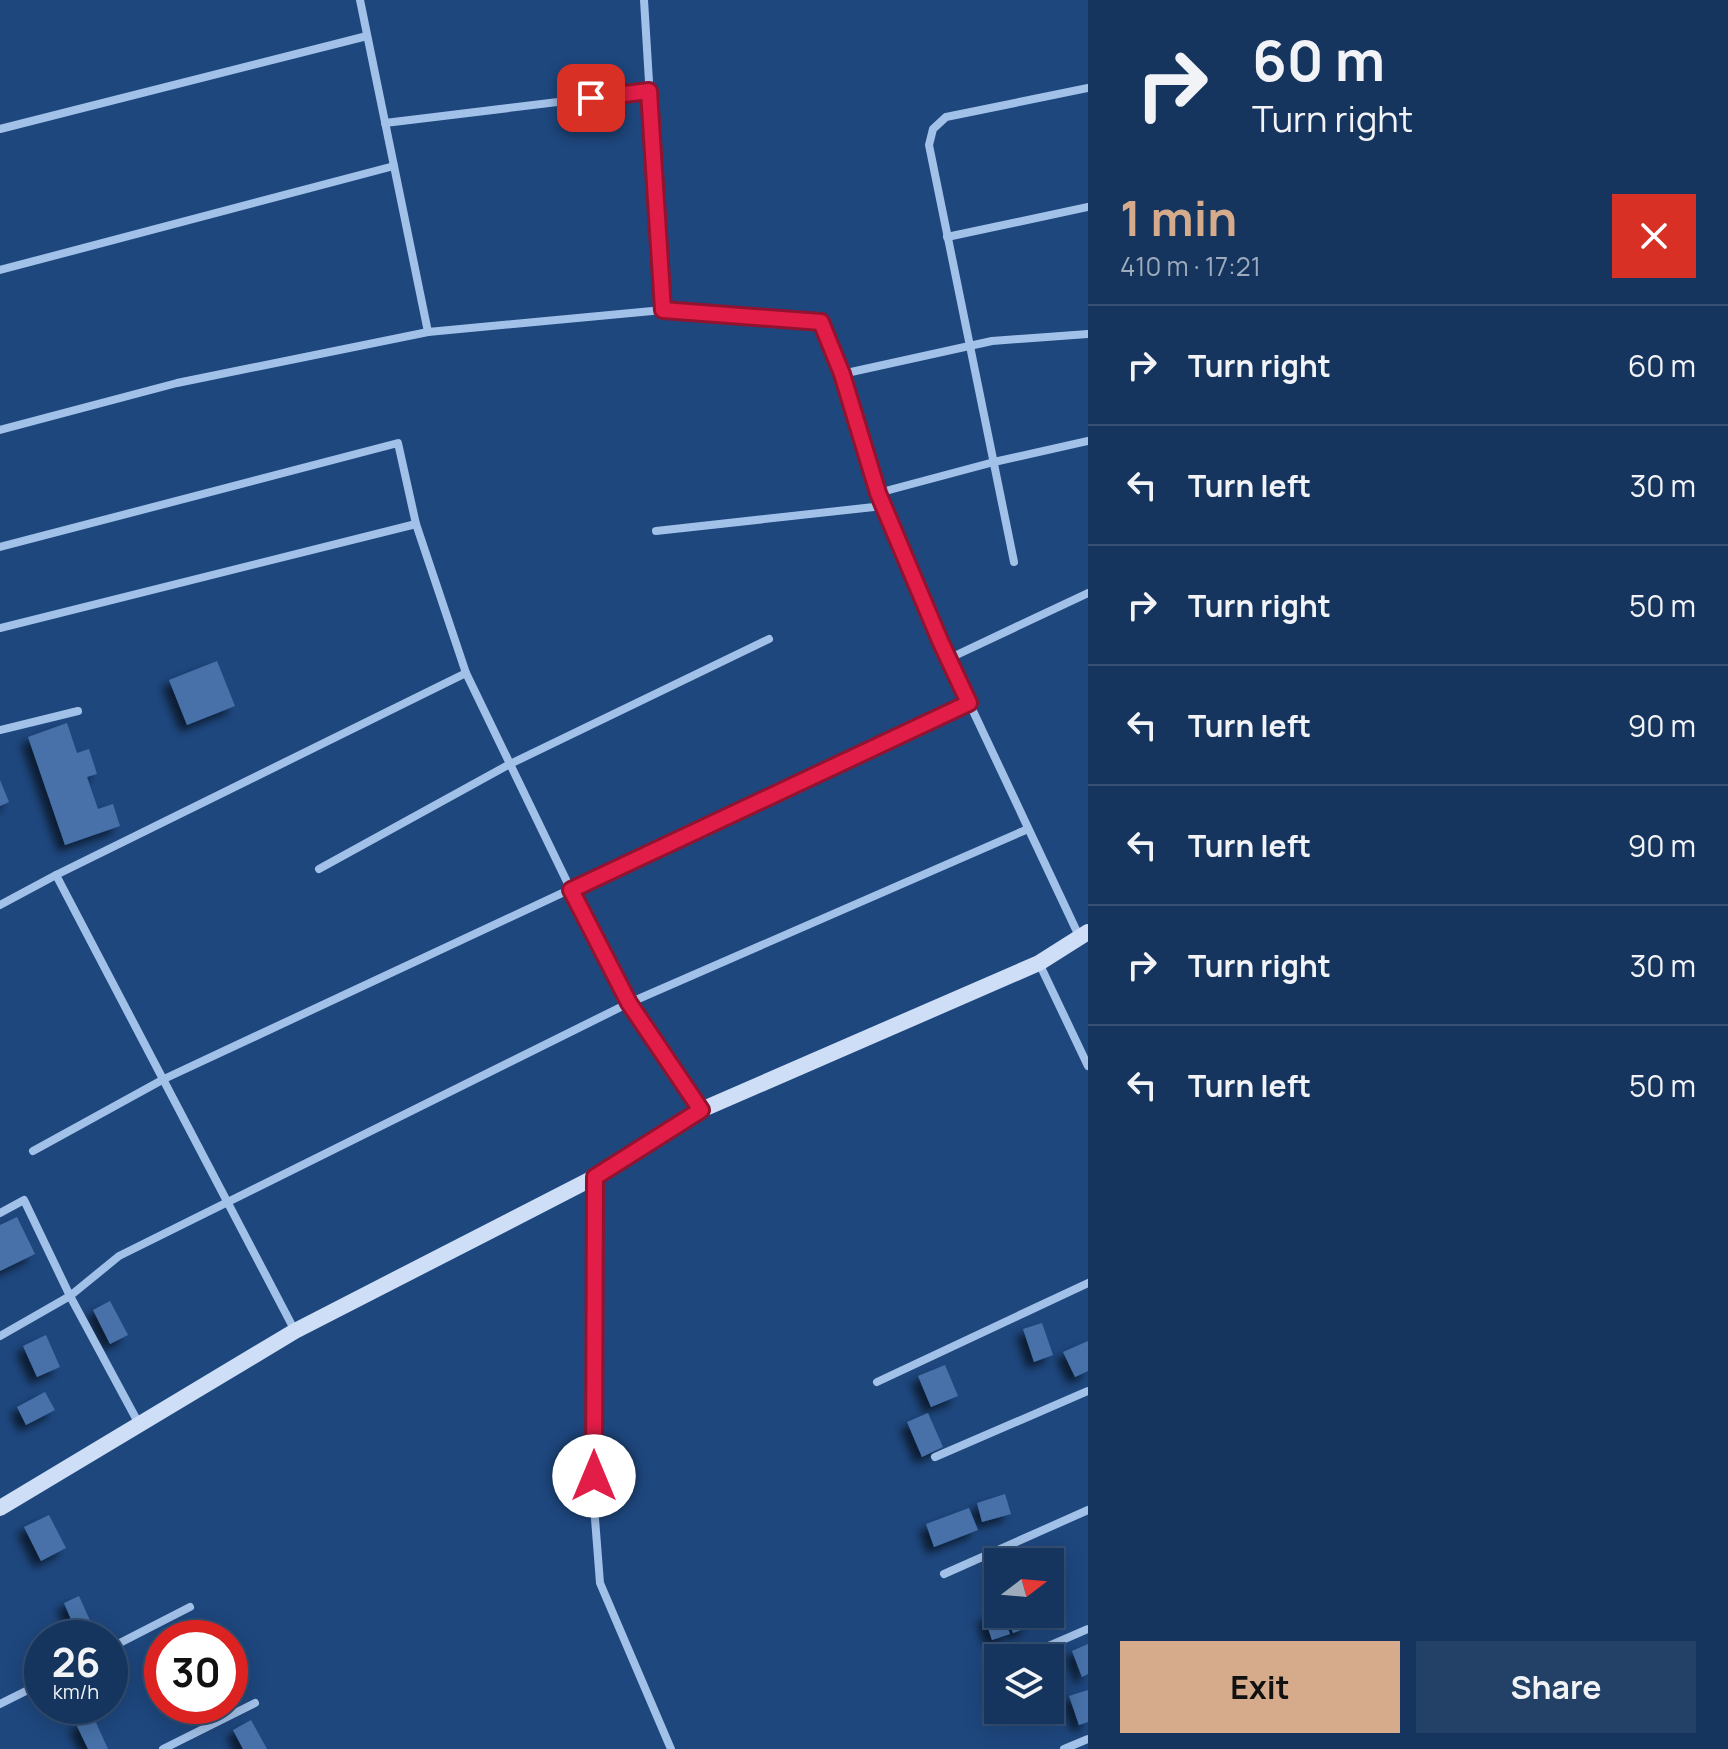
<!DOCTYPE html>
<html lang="en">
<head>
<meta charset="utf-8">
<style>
  :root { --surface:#16355e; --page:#234067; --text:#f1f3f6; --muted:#9eabbc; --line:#355073; --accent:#d6ab8b }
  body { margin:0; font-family:Manrope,sans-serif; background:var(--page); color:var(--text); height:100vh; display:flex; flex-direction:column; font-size:30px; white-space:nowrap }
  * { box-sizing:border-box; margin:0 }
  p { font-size:26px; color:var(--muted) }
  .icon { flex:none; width:44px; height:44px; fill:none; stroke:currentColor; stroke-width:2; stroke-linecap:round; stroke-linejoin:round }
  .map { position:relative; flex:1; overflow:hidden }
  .side { display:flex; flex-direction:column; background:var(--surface); width:640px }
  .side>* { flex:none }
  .banner { background:#16355e; color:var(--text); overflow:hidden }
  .needle { width:52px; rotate:74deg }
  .fabs { position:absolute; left:984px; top:1548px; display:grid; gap:16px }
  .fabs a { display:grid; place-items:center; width:80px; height:80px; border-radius:0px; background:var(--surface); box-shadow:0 4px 20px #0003,0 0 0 2px var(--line); font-size:40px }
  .speed { position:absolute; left:24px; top:1620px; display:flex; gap:16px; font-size:40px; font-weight:700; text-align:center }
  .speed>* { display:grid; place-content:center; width:104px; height:104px; border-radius:50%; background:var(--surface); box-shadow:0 4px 20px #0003,0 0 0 2px var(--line); line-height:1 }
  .speed small { font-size:20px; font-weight:400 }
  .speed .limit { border:12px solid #d22; background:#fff; color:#111 }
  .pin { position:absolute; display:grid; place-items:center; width:68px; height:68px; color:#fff; margin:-34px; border-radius:16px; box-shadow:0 4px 12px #0006 }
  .me { position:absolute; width:88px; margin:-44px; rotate:0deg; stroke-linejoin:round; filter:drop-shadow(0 0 6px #0008) }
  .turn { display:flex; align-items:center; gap:28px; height:168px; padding:0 32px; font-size:36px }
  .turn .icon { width:104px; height:104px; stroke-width:2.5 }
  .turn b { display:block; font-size:56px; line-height:68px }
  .round { display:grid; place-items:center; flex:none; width:84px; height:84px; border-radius:0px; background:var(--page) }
  .head { display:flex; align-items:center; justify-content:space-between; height:136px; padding:0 32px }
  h1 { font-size:48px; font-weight:700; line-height:60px; color:var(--accent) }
  .primary-button { display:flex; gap:16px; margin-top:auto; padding:16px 32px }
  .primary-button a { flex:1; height:92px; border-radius:0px; background:var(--accent); color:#111; font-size:32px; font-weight:700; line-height:92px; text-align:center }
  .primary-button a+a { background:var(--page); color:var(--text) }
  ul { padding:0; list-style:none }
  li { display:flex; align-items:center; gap:24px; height:120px; padding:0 32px; border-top:2px solid var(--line) }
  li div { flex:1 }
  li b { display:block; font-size:30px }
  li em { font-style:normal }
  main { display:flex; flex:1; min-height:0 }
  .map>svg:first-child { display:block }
</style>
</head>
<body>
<main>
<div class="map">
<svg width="1088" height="1749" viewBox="0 0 1088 1749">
  <defs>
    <filter id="shadow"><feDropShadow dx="-7" dy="7" stdDeviation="4" flood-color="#0009"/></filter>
  </defs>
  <rect width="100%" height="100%" fill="#1e477e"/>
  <g fill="#4771a8" filter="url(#shadow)">
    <polygon points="217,661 235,706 187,725 169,680"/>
    <polygon points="67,723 77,753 89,749 97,774 87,777 98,809 113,804 120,826 65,845 28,737"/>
    <polygon points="0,780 9,802 0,806"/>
    <polygon points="17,1217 35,1254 0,1271 0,1225"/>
    <polygon points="110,1301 128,1335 110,1344 93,1310"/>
    <polygon points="1042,1323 1053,1355 1034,1362 1023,1329"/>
    <polygon points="46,1335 60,1367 37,1377 23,1346"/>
    <polygon points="1088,1341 1088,1371 1075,1377 1063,1352"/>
    <polygon points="945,1365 958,1396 931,1407 918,1376"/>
    <polygon points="45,1392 55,1410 26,1425 17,1407"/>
    <polygon points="928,1413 943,1447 922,1457 907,1422"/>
    <polygon points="1005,1494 1011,1514 982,1522 977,1503"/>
    <polygon points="969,1508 978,1530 934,1547 926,1524"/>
    <polygon points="49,1515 66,1548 41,1561 24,1527"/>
    <polygon points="79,1596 92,1625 76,1631 64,1603"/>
    <polygon points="998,1610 998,1614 1002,1614 1010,1634 992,1640 984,1616"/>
    <polygon points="1006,1614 1025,1614 1029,1627 1013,1633"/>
    <polygon points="1088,1644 1088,1674 1082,1677 1072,1651"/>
    <polygon points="1088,1690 1088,1722 1079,1725 1069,1696"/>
    <polygon points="93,1716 108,1749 88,1749 76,1724"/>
    <polygon points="251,1720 267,1749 243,1749 233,1730"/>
  </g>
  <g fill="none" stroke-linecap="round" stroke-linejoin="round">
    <g stroke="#a2c1e8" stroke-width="8">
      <polyline points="360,0 428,332 663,310"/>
      <polyline points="644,0 663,310 821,322 842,374 878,493 941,643 1079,936"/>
      <polyline points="385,123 649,91"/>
      <polyline points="0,129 367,36"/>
      <polyline points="947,237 1088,207"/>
      <polyline points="0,270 394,166"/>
      <polyline points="842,374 992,341 1088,334"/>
      <polyline points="0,430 177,383 428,332"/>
      <polyline points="878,493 994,462 1088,441"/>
      <polyline points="656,531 883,506"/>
      <polyline points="0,547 398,443 416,524 466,673"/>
      <polyline points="1014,562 929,145 933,129 946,117 1088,88"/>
      <polyline points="0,628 416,524"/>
      <polyline points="948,659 1088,593"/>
      <polyline points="0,730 78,711"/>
      <polyline points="319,869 510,764 769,639"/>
      <polyline points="0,905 56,875"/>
      <polyline points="1039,963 1088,1066"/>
      <polyline points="33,1151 164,1079 969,703"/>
      <polyline points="595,1177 594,1506 600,1583 671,1749"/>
      <polyline points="0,1213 24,1200 70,1296 139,1424"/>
      <polyline points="295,1331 56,875 466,673 571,890 629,1003 701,1109"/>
      <polyline points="0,1336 70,1296 119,1256 629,1003 1028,829"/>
      <polyline points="877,1382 1088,1283"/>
      <polyline points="935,1457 1088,1391"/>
      <polyline points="944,1574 1088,1510"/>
      <polyline points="110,1648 190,1607"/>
      <polyline points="1021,1658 1088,1629"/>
      <polyline points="994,1670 998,1668"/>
      <polyline points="0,1704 42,1683"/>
      <polyline points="163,1749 255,1703"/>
      <polyline points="1064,1749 1088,1739"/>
    </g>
    <polyline stroke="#cddef6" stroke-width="16" points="0,1508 295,1331 595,1177 701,1110 1039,963 1088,932"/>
  </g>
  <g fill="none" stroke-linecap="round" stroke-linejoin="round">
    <defs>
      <polyline id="route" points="591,98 649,91 663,310 821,322 842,374 878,493 941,643 969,703 571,890 629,1003 701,1110 595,1177 594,1476"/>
    </defs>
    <use href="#route" stroke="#92132f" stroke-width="20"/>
    <use href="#route" stroke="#e11d48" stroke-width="14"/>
  </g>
</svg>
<div class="fabs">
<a><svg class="needle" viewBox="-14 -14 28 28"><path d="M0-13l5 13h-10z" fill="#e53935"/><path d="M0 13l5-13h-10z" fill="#9eabbc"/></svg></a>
<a><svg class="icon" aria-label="layers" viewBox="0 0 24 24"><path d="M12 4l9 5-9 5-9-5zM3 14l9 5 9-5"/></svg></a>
</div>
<div class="speed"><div>26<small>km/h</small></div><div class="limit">30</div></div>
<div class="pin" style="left:591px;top:98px;background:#d93025"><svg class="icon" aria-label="arrive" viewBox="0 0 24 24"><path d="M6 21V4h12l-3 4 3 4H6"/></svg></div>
<svg class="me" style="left:594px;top:1476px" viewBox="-20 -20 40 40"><circle r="19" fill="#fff"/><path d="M0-13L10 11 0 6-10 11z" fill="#e11d48"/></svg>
</div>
<section class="side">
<div class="banner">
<div class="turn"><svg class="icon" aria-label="right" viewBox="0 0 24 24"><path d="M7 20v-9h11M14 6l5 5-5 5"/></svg><div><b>60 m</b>Turn right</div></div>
</div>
<div class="head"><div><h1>1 min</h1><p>410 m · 17:21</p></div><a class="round" style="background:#d93025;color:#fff"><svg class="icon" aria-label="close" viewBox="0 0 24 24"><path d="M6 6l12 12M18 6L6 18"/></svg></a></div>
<ul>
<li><svg class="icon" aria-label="right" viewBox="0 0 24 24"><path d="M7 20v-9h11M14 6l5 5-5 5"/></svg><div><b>Turn right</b></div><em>60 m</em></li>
<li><svg class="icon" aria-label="left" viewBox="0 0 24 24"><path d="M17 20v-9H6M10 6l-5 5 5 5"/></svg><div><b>Turn left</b></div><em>30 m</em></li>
<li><svg class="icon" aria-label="right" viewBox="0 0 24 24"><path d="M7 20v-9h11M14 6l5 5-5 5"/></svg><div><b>Turn right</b></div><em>50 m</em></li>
<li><svg class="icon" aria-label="left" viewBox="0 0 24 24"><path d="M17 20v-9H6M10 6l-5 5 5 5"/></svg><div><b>Turn left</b></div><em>90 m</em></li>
<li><svg class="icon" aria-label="left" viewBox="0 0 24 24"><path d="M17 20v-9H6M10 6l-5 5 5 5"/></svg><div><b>Turn left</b></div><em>90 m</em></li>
<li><svg class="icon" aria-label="right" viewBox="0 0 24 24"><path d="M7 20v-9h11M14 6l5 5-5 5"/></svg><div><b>Turn right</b></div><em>30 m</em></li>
<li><svg class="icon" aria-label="left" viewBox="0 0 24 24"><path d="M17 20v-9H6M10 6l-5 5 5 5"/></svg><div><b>Turn left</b></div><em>50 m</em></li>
</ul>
<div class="primary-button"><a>Exit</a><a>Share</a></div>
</section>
</main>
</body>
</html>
